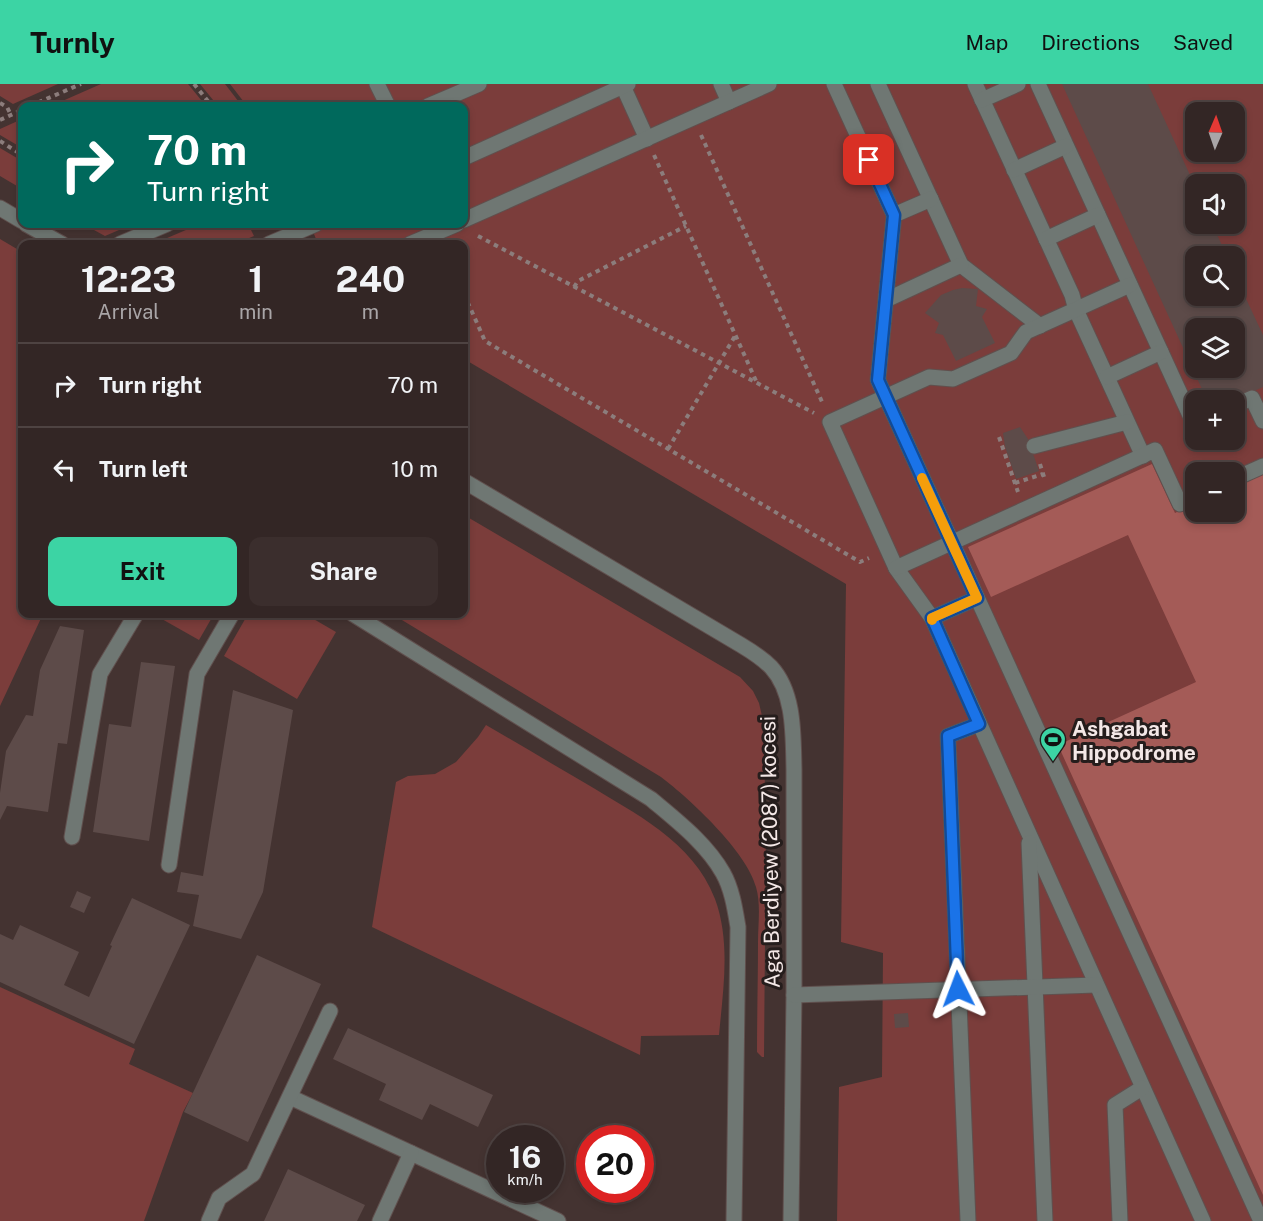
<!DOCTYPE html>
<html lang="en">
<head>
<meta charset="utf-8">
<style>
  :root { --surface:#332625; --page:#3b2e2d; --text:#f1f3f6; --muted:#a9a5a7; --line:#4e4342; --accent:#3cd4a4 }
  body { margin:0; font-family:"Public Sans",sans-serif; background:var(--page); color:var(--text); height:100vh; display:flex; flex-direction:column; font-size:22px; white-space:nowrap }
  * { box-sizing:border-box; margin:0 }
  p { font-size:20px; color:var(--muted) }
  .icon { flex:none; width:33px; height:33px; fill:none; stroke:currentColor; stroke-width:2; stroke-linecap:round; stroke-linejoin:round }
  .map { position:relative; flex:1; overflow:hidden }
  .side { position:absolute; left:18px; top:156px; width:450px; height:378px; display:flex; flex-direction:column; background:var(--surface); border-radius:12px; box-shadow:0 3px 9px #0003,0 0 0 2px var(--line) }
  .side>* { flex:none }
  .guide { position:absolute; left:18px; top:18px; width:450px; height:126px; border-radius:12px; box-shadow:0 3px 9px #0003,0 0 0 2px var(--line); background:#00695c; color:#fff; overflow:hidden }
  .needle { width:39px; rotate:2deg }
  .tools { position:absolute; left:1185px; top:18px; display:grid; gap:12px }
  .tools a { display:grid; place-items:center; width:60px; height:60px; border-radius:12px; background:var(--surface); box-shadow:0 3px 9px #0003,0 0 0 2px var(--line); font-size:30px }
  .speed { position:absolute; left:486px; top:1041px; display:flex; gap:12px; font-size:30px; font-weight:700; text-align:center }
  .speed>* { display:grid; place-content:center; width:78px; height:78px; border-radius:50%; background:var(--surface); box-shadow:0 3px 9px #0003,0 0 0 2px var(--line); line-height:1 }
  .speed small { font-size:15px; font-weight:400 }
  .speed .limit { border:9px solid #d22; background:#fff; color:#111 }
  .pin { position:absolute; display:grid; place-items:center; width:51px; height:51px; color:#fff; margin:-26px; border-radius:12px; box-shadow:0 3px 9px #0006 }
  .me { position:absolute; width:66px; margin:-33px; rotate:357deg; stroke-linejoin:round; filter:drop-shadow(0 0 4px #0008) }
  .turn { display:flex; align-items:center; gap:21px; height:126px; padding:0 30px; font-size:27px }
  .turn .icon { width:78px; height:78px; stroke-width:2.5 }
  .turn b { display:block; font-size:42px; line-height:51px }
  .eta { display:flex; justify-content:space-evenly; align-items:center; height:102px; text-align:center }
  .eta b { font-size:36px; font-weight:700; line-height:42px }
  .cta { display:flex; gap:12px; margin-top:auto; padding:12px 30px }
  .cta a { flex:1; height:69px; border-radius:12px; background:var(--accent); color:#111; font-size:24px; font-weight:700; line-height:69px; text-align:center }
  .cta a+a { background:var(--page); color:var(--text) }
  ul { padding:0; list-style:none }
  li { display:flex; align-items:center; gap:18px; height:84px; padding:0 30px; border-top:2px solid var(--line) }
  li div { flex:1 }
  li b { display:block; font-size:22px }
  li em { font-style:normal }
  header { display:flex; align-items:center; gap:36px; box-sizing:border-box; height:84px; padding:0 30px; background:var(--accent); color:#111 }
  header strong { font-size:28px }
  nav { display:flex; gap:33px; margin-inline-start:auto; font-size:21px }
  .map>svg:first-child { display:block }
</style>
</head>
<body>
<header>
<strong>Turnly</strong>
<nav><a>Map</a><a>Directions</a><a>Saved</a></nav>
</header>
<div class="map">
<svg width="1263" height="1137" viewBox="0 0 1263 1137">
  <rect width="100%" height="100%" fill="#443331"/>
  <g fill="#7b3d3b" fill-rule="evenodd">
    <polygon points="0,0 58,0 13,20 0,12"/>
    <polygon points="101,0 188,0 206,22 51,22"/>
    <polygon points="200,0 225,0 242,22 218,22"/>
    <path d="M230 0H1263V1137H837L839 1003 882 993 883 869 841 858 846 500 464 275V160H318L310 140H464V22H247ZM1196 28H1234V68H1196ZM1196 100H1234V140H1196ZM1196 172H1234V212H1196ZM1196 244H1234V284H1196ZM1196 316H1234V356H1196ZM1196 388H1234V428H1196Z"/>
    <polygon points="22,35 22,64 0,51 0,45"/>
    <polygon points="0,64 22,77 22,105 0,92"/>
    <polygon points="83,140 133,140 105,152"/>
    <polygon points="200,140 248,140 254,152 235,160 153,160"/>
    <polygon points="0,155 22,168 22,530 43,530 0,622"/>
    <path d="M464 431 740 593 753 607 759 619 762 632 764 672 766 735 764 973H762L757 968C757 931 758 894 758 858 758 840 761 820 756 803 747 768 690 715 661 693L392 530H464Z"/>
    <polygon points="153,530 214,530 199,556"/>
    <polygon points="248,530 305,530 336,548 297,615 224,572"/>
    <path d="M486 641C519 660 552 680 585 699 634 729 693 757 715 815 731 858 723 907 719 951L641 952 640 971 372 843 396 698 408 692 435 690 456 678 478 653Z"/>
    <polygon points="0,903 135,965 129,980 193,1009 183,1028 144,1137 0,1137"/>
  </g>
  <polygon fill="#a45b57" points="1152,380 1175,429 1195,419 1196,428 1234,428 1235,401 1263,388 1263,1111 1058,661 1196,598 1128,451 991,513 968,463"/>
  <g fill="#5d4b49" fill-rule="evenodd">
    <path d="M1062 0H1148L1196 104V140H1212L1227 172H1196V212H1234V189L1263 251V303L1234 316H1207ZM1196 244H1234V284H1196Z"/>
    <polygon points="962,204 978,205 976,222 987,225 982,233 995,259 956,277 943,251 935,249 939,239 925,229 941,211 953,206"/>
    <polygon points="1020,343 1028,355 1039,387 1016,395 1005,363 1003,349"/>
    <polygon points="60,542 84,546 67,660 58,659 48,728 7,722 0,736 0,709 6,667 26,631 33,632 40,586"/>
    <polygon points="141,578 175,582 149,757 93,748 109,640 131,643"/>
    <polygon points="233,606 293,626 263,808 241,855 193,842 199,811 177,808 181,788 203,792"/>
    <polygon points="77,807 91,813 84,829 70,823"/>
    <polygon points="132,814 190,841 134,960 0,898 0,850 13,856 20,841 79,868 64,901 89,913 112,862 110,861"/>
    <polygon points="257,871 321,900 248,1058 184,1028"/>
    <polygon points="908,929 909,943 895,944 894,930"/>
    <polygon points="348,944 493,1011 478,1043 430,1020 422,1036 379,1016 386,1000 333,975"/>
    <polygon points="288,1085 365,1121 357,1137 264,1137"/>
  </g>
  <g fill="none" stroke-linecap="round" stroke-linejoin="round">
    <defs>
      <g id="minor">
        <polyline points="377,0 388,22"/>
        <polyline points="622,0 647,55"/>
        <polyline points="721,0 729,18"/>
        <polyline points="834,0 894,131 878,296 1261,1137"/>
        <polyline points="878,0 961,181 1040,242"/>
        <polyline points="975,0 1072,211 1076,226 1143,372"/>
        <polyline points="1038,0 1194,340 1196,340"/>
        <polyline points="982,16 1018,0"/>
        <polyline points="428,22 479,0"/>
        <polyline points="464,74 628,0"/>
        <polyline points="1014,86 1066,62"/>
        <polyline points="0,124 22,137"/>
        <polyline points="894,131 931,115"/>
        <polyline points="464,136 769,0"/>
        <polyline points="26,140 62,160"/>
        <polyline points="1046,155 1098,131"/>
        <polyline points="120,160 167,140"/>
        <polyline points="269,160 316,140"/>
        <polyline points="410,160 457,140"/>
        <polyline points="1130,201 1026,248 1011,269 953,295 929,293 830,338 896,484 932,534 1203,1137"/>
        <polyline points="886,216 961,181"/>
        <polyline points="1107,293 1161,268"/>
        <polyline points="1234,322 1252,314 1263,337"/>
        <polyline points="1034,362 1127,338"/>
        <polyline points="1234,395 1263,382"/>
        <path d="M464 397 741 561C751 567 762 574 771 583 795 609 793 652 794 685V911L791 1137"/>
        <polyline points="896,484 1155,366 1180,420 1196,413"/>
        <path d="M353 530 651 715C677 737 706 759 723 789 732 805 735 825 738 843L734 1137"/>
        <polyline points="932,534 977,514"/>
        <polyline points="72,753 100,590 136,530"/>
        <polyline points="1029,759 1045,1137"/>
        <polyline points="169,781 197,590 232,530"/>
        <polyline points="794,911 1096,901"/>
        <polyline points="290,1013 558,1137"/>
        <polyline points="209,1137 219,1114 253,1090 330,927"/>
        <polyline points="380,1137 411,1069"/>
        <polyline points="968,1137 948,652 979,640"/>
        <polyline points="1120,1137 1115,1021 1142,1004"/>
      </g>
    </defs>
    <use href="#minor" stroke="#60504e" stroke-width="17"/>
    <g stroke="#8c7d7c" stroke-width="4" stroke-dasharray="4.5 4.5" stroke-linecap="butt">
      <polyline points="194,0 212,22"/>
      <polyline points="0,19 7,23 11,31"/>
      <polyline points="30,22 81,0"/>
      <polyline points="0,36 22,26"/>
      <polyline points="701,51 823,320"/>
      <polyline points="0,57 22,71"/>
      <polyline points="654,71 757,299"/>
      <polyline points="478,152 814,329"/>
      <polyline points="574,203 578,197 686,142"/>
      <polyline points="464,210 485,257 860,478 869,474"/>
      <polyline points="999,353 1018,408"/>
      <polyline points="668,365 735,252"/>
      <polyline points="1040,380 1045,396"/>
      <polyline points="1015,399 1043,390"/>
    </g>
    <use href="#minor" stroke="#6f7773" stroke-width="15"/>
  </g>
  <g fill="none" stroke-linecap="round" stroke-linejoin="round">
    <defs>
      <polyline id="route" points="869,76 894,131 878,296 977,514 932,534 979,640 948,652 958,905"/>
    </defs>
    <use href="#route" stroke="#114b97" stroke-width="15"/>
    <use href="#route" stroke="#1a73e8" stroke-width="10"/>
    <polyline stroke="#f59e0b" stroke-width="10" points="922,394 977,514 932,534 932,536"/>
  </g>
  <defs>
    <symbol id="stadium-pin" viewBox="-11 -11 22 30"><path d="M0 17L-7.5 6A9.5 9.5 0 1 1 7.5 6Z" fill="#3cd4a4" stroke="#251d1c"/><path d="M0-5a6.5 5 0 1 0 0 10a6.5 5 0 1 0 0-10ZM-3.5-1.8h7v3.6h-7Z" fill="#111"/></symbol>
  </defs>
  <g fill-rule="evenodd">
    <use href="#stadium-pin" x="1038" y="641" width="30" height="40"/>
  </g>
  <g text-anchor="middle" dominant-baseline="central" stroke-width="6" stroke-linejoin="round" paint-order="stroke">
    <g font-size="21" font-weight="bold" fill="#f4e8e7" stroke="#251d1c" text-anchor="start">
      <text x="1072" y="644">Ashgabat<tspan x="1072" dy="24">Hippodrome</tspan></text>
    </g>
    <g font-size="21" fill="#f4e8e7" stroke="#251d1c">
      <text transform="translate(770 768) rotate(-91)">Aga Berdiyew (2087) kocesi</text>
    </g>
  </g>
</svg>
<div class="tools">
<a><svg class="needle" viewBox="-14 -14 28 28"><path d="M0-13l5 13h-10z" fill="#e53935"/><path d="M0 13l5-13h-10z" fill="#a9a5a7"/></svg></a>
<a><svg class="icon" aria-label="sound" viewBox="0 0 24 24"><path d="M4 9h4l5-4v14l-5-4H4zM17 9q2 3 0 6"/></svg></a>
<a><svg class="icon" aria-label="search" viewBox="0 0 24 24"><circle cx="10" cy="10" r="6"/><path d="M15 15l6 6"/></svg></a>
<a><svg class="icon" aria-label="layers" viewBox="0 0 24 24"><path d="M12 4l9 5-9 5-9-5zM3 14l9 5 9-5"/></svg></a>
<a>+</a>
<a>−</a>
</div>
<div class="speed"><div>16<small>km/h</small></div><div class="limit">20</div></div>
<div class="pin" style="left:869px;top:76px;background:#d93025"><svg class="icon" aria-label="arrive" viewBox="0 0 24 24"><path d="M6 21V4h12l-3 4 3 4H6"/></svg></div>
<svg class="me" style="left:958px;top:905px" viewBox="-20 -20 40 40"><path d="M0-17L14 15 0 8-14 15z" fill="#1a73e8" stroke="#fff" stroke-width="4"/></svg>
<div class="guide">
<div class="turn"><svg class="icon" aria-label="right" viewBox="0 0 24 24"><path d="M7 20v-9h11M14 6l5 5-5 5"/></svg><div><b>70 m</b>Turn right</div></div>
</div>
<section class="side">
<div class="eta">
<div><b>12:23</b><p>Arrival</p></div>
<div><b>1</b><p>min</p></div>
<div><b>240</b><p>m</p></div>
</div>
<ul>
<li><svg class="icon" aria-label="right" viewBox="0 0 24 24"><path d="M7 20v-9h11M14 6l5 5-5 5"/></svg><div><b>Turn right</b></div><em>70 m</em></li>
<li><svg class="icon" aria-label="left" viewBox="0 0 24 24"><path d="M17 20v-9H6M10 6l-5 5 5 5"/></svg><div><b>Turn left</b></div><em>10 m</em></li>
</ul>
<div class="cta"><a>Exit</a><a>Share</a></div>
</section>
</div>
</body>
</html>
